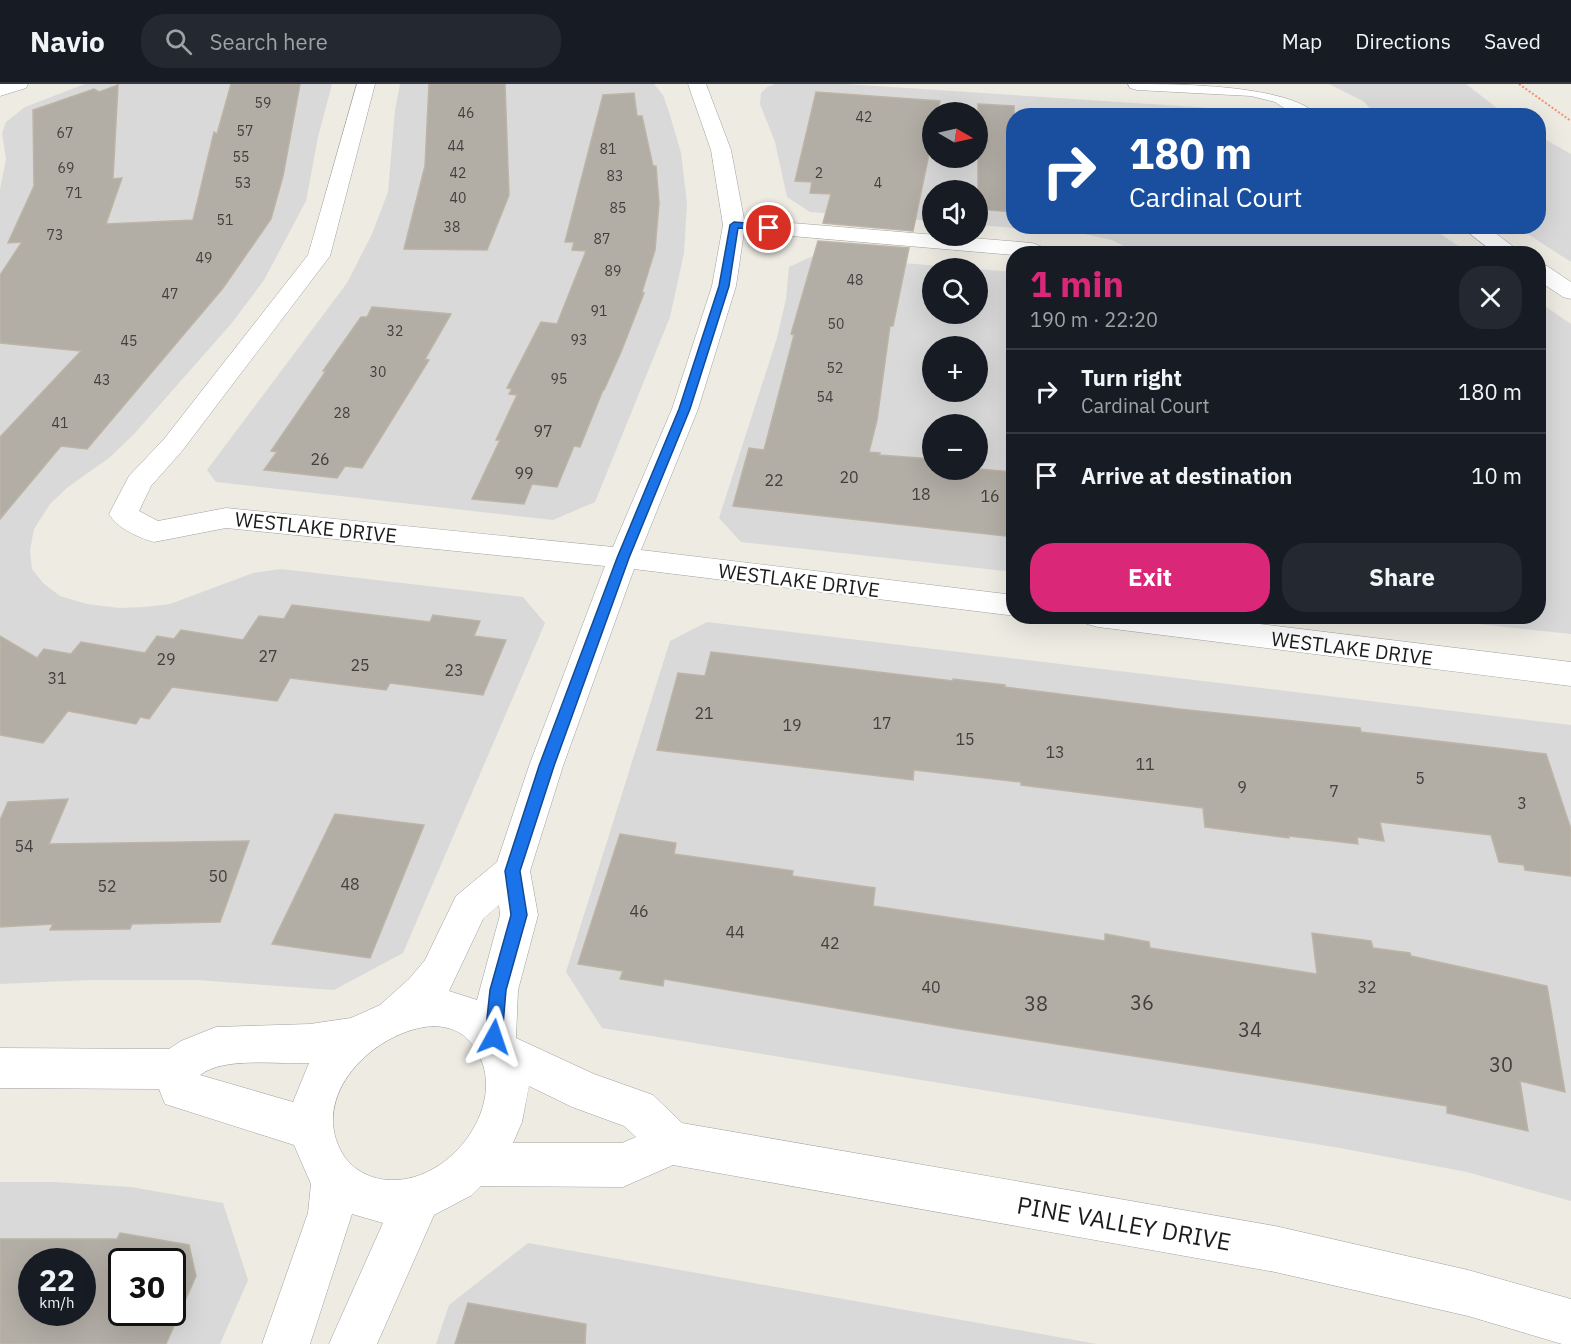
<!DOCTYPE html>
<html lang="en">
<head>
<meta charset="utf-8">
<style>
  :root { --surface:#171b24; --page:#242831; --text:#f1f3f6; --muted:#9ea1a6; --line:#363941; --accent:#db2777 }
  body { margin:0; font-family:"IBM Plex Sans",sans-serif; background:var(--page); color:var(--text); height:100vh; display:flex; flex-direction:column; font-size:22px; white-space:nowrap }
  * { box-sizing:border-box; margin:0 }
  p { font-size:20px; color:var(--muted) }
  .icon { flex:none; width:33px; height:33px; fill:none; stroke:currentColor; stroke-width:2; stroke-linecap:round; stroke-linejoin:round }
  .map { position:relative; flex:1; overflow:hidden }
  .panel { position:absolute; left:1006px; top:162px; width:540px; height:378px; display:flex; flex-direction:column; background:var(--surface); border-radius:24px; box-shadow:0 6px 24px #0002 }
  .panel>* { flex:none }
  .banner { position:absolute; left:1006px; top:24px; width:540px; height:126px; border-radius:24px; box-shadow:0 6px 24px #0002; background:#1a4fa0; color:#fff; overflow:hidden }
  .needle { width:39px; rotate:99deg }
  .controls { position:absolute; left:922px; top:18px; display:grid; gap:12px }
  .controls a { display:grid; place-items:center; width:66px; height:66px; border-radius:50%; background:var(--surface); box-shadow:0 6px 24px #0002; font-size:30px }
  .speed { position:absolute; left:18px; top:1164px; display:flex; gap:12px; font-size:30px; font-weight:700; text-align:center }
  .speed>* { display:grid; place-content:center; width:78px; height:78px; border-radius:50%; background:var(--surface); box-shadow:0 6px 24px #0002; line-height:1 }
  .speed small { font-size:15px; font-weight:400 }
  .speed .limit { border:3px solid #111; border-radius:9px; background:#fff; color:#111 }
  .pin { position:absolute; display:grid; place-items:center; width:51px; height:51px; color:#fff; margin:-26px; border:3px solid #fff; border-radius:50%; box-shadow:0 2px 6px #0007 }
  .me { position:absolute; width:66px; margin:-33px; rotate:5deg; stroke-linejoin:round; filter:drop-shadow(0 0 4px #0008) }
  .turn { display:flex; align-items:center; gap:21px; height:126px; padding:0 24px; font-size:27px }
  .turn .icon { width:78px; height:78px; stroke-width:2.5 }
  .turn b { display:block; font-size:42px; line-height:51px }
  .round { display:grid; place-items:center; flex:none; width:63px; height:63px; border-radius:24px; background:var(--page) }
  .summary { display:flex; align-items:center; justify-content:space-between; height:102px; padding:0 24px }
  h1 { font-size:36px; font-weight:700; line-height:45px; color:var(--accent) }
  .cta { display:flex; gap:12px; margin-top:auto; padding:12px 24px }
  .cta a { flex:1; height:69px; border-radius:24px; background:var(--accent); color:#fff; font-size:24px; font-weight:700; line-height:69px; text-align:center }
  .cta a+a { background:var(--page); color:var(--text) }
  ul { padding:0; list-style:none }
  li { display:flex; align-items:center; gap:18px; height:84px; padding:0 24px; border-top:2px solid var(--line) }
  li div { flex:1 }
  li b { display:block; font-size:22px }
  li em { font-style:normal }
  header { display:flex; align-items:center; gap:36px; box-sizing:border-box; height:84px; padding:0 30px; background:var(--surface); border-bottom:2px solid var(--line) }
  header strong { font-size:28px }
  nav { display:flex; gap:33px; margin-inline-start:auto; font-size:21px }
  .search { width:420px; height:54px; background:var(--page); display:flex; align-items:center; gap:15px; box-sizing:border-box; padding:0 21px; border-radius:24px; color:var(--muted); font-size:22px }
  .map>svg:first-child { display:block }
</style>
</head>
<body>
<header>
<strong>Navio</strong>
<div class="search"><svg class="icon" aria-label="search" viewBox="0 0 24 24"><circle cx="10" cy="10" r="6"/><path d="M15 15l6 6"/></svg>Search here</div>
<nav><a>Map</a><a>Directions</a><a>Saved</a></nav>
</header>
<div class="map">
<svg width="1571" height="1260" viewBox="0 0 1571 1260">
  <rect width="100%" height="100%" fill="#edebe2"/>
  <g fill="#dad9d9" fill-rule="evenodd">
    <polygon points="85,0 332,0 318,53 306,117 264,196 231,240 134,350 109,374 68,403 50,420 34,445 30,466 32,485 43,499 60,512 87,520 119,524 144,523 170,520 253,489 281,485 523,513 545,539 403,869 334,906 196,896 90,896 0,900 0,105 6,75 2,49 6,38 25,23"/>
    <polygon points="400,0 654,0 663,11 669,28 681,69 687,119 684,169 670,233 595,418 553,436 216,398 207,386 347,199 372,150 388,108 395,26"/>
    <path d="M775 0H845L1226 25 1249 29 1256 31 1014 32V142L1430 143 1469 169H1137L1112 156 1080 149 978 141V106H933V137L810 128 787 113 775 58 760 20 761 9 767 3ZM933 28H978V74H933Z"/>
    <polygon points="1329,0 1466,0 1506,31 1374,31 1372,26 1363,17"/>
    <polygon points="1539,52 1571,70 1571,178 1517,143 1539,142"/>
    <path d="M813 172 966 184H933V230H978V185L1014 188V488L741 458 719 434 777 254 786 215 789 183ZM933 262H978V308H933ZM933 340H978V386H933Z"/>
    <polygon points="1539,218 1571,240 1571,550 1414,533 1539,532"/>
    <polygon points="707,538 1571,641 1571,1117 1467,1088 1340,1064 602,944 566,888 670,557"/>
    <path d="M0 1098H55L131 1103 223 1119 248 1196 220 1260H0ZM32 1178H82V1228H32ZM122 1178H172V1228H122Z"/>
    <polygon points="528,1159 1097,1260 436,1260 449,1221"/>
  </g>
  <g fill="#b2ada5" stroke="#bdb4a6" stroke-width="1.5" fill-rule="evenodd">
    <polygon points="231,0 300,0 283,92 271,135 223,204 87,365 61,362 0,435 0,353 81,267 0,259 0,191 22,158 8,159 34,102 33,26 94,5 99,8 118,1 113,95 122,94 106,140 193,136 214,48 217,50"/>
    <polygon points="429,0 505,0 509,111 487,166 404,165 425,82"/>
    <polygon points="816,8 940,17 938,28 933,28 933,51 913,147 823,139 831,110 810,109 812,98 795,97"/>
    <polygon points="634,9 637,32 642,32 653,82 656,82 659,119 655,166 642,208 644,209 621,268 604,306 603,306 580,363 574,362 557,403 532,400 524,420 472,415 500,356 496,356 517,311 509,310 512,305 507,304 541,238 557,240 586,167 572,166 574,158 565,158 603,11"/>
    <polygon points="978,20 1014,22 1014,128 978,125"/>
    <polygon points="818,157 909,164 893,242 890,242 877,336 869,368 880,369 879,371 933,375 933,386 978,385 1014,388 1014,453 733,422 749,364 764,366 794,251 791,250"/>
    <polygon points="372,223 451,230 425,275 429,276 362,384 345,382 337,394 264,386 277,368 271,367 326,287 323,287 361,233 367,233"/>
    <polygon points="292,521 430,538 433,531 480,537 474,552 506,556 483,611 390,599 386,606 290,594 277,617 172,603 149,635 140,633 136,640 68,627 43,659 0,651 0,552 37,574 44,565 71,570 81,558 145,569 157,552 174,555 181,546 243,556 259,532 284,535"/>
    <polygon points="711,568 953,597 953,595 1005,601 1005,603 1179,625 1360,644 1361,648 1546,670 1571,745 1571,792 1525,786 1524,781 1499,778 1491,751 1380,738 1384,757 1357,753 1358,760 1289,752 1289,754 1205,743 1203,724 1021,701 1021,698 914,686 913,696 657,666 678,589 705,592"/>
    <polygon points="68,715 49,760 249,757 220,838 132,840 130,845 50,846 53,840 0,843 0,736 8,718"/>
    <polygon points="335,730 424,741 370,874 272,860"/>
    <polygon points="620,750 676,759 674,770 793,787 792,792 875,804 873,822 1105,857 1105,850 1149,858 1150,864 1317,890 1312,849 1371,857 1373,864 1410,869 1411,872 1547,902 1565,1008 1520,997 1528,1047 1447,1029 1447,1022 1307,999 960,945 664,895 663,902 620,895 623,887 578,880"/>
    <path d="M120 1149 189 1161 196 1192 166 1260H0V1155H117ZM32 1178H82V1228H32ZM122 1178H172V1228H122Z"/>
    <polygon points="468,1219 586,1240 585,1260 455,1260"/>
  </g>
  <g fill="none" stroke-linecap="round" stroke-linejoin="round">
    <defs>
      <g id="minor">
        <polygon points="0,0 28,0 26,4 0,12"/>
        <path d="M357 0H375L330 172 182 367 151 402 139 427 158 437 226 424 613 463 672 325 712 202 723 141 711 66 688 0H706L731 66 744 135 1032 159 1048 165 1051 170 1014 171 744 148 736 202 698 325 641 466 1014 511 1016 532 634 485 563 682 530 787 538 831 518 906 516 954 594 990 653 1011 682 1039 1275 1142 1468 1186 1571 1215V1260H1562L1468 1232 1275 1188 673 1081 623 1103 481 1102 472 1111 434 1131 377 1260H329L383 1139 352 1130 310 1260H262L308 1129 311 1100 294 1061 165 1020 159 1005 0 1004V964L169 965 181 957 216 943 310 940 351 934 380 921 409 895 425 876 456 812 497 778 529 682 605 482 226 444 154 458C139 454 117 444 109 430L129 392 164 355 308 171ZM499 821 500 831 477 916 449 907 483 835ZM433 942C452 943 464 948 475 964 511 1018 452 1098 391 1096 373 1096 354 1087 344 1072 306 1013 374 946 433 942ZM309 979 293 1018 200 991C225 972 278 981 309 979ZM529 1002 572 1023 624 1042 636 1053 622 1059H513L522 1038Z"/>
        <path d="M1128 0C1176 0 1288 0 1319 32H1296L1275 18 1251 12 1137 6 1130 4Z"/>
        <polygon points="1460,142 1486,142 1523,170 1496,170"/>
        <polygon points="1539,180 1547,182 1571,198 1571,215 1563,213 1539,197"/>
        <polygon points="1083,532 1194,532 1571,578 1571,602 1098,543 1087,540"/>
      </g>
    </defs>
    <use href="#minor" stroke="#a0a0a0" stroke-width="1"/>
    <polyline stroke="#ef9371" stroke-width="2" stroke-dasharray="2 2" stroke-linecap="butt" points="1519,0 1571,37"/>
    <use href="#minor" fill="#fff" fill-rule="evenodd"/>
  </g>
  <polygon fill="#1a73e8" stroke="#114b97" stroke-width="1.5" points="734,138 769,141 773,144 769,146 738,144 729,202 690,325 629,474 554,682 520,787 527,831 506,906 502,953 500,959 494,961 488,959 485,953 490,906 511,831 505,787 539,682 617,474 679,325 719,202 730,141"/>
  <g text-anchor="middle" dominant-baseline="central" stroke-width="4.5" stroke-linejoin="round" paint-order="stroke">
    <g font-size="14" fill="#42403e">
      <text x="263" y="19">59</text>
      <text x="466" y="29">46</text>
      <text x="864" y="33">42</text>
      <text x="245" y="47">57</text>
      <text x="65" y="49">67</text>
      <text x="456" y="62">44</text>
      <text x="608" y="65">81</text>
      <text x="241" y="73">55</text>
      <text x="66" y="84">69</text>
      <text x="458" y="89">42</text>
      <text x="819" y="89">2</text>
      <text x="615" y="92">83</text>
      <text x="243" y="99">53</text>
      <text x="878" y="99">4</text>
      <text x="74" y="109">71</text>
      <text x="458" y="114">40</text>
      <text x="618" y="124">85</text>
      <text x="225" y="136">51</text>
      <text x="452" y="143">38</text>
      <text x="55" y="151">73</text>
      <text x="602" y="155">87</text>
      <text x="204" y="174">49</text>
      <text x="613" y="187">89</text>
      <text x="855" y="196">48</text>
      <text x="170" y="210">47</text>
      <text x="599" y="227">91</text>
      <text x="836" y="240">50</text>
      <text x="395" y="247">32</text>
      <text x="579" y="256">93</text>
      <text x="129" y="257">45</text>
      <text x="835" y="284">52</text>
      <text x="378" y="288">30</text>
      <text x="559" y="295">95</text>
      <text x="102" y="296">43</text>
      <text x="825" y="313">54</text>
      <text x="342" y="329">28</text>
      <text x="60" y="339">41</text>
    </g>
    <g font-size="16" fill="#42403e">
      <text x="543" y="347">97</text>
      <text x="320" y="375">26</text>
      <text x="524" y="389">99</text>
      <text x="849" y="393">20</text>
      <text x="774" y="396">22</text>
      <text x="921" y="410">18</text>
      <text x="990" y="412">16</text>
      <text x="268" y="572">27</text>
      <text x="166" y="575">29</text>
      <text x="360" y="581">25</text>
      <text x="454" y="586">23</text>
      <text x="57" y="594">31</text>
      <text x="704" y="629">21</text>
      <text x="882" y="639">17</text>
      <text x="792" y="641">19</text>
      <text x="965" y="655">15</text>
      <text x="1055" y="668">13</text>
      <text x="1145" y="680">11</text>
      <text x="1420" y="694">5</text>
      <text x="1242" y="703">9</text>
      <text x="1334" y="707">7</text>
      <text x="1522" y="719">3</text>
      <text x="24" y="762">54</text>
      <text x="218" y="792">50</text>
      <text x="350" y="800">48</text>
      <text x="107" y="802">52</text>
      <text x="639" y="827">46</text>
      <text x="735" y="848">44</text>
      <text x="830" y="859">42</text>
      <text x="931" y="903">40</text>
      <text x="1367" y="903">32</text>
    </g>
    <g font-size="20" fill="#1c1c1c" stroke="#fff">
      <text transform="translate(316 443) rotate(6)">WESTLAKE DRIVE</text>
      <text transform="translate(799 496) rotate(7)">WESTLAKE DRIVE</text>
      <text transform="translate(1352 564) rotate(7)">WESTLAKE DRIVE</text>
    </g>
    <g font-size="20" fill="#42403e">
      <text x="1142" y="918">36</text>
      <text x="1036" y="919">38</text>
      <text x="1250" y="945">34</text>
      <text x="1501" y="980">30</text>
    </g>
    <g font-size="24" fill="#1c1c1c" stroke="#fff">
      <text transform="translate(1124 1139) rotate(10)">PINE VALLEY DRIVE</text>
    </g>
  </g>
</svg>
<div class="controls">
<a><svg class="needle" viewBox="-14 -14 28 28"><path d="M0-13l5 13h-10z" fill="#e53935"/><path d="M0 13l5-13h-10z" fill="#9ea1a6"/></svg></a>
<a><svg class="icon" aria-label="sound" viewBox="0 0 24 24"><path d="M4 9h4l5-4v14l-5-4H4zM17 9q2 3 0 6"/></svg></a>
<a><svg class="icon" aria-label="search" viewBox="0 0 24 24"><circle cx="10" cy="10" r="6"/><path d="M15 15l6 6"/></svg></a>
<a>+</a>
<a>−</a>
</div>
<div class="speed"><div>22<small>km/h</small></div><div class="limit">30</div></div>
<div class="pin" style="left:769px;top:144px;background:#d93025"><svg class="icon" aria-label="arrive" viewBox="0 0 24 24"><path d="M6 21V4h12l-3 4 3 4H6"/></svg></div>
<svg class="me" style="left:494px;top:953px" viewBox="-20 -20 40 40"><path d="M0-17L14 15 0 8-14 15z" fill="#1a73e8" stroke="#fff" stroke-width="4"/></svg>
<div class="banner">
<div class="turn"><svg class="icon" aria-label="right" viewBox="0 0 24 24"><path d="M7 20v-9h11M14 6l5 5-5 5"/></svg><div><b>180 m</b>Cardinal Court</div></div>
</div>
<section class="panel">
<div class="summary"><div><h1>1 min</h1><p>190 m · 22:20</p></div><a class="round"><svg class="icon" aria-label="close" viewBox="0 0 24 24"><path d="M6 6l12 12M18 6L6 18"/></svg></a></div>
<ul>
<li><svg class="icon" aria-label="right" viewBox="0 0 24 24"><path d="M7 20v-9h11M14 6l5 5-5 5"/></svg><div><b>Turn right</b><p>Cardinal Court</p></div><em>180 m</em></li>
<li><svg class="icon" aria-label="arrive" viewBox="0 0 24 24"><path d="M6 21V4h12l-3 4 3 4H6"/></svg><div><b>Arrive at destination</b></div><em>10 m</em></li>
</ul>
<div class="cta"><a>Exit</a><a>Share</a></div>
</section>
</div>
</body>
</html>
